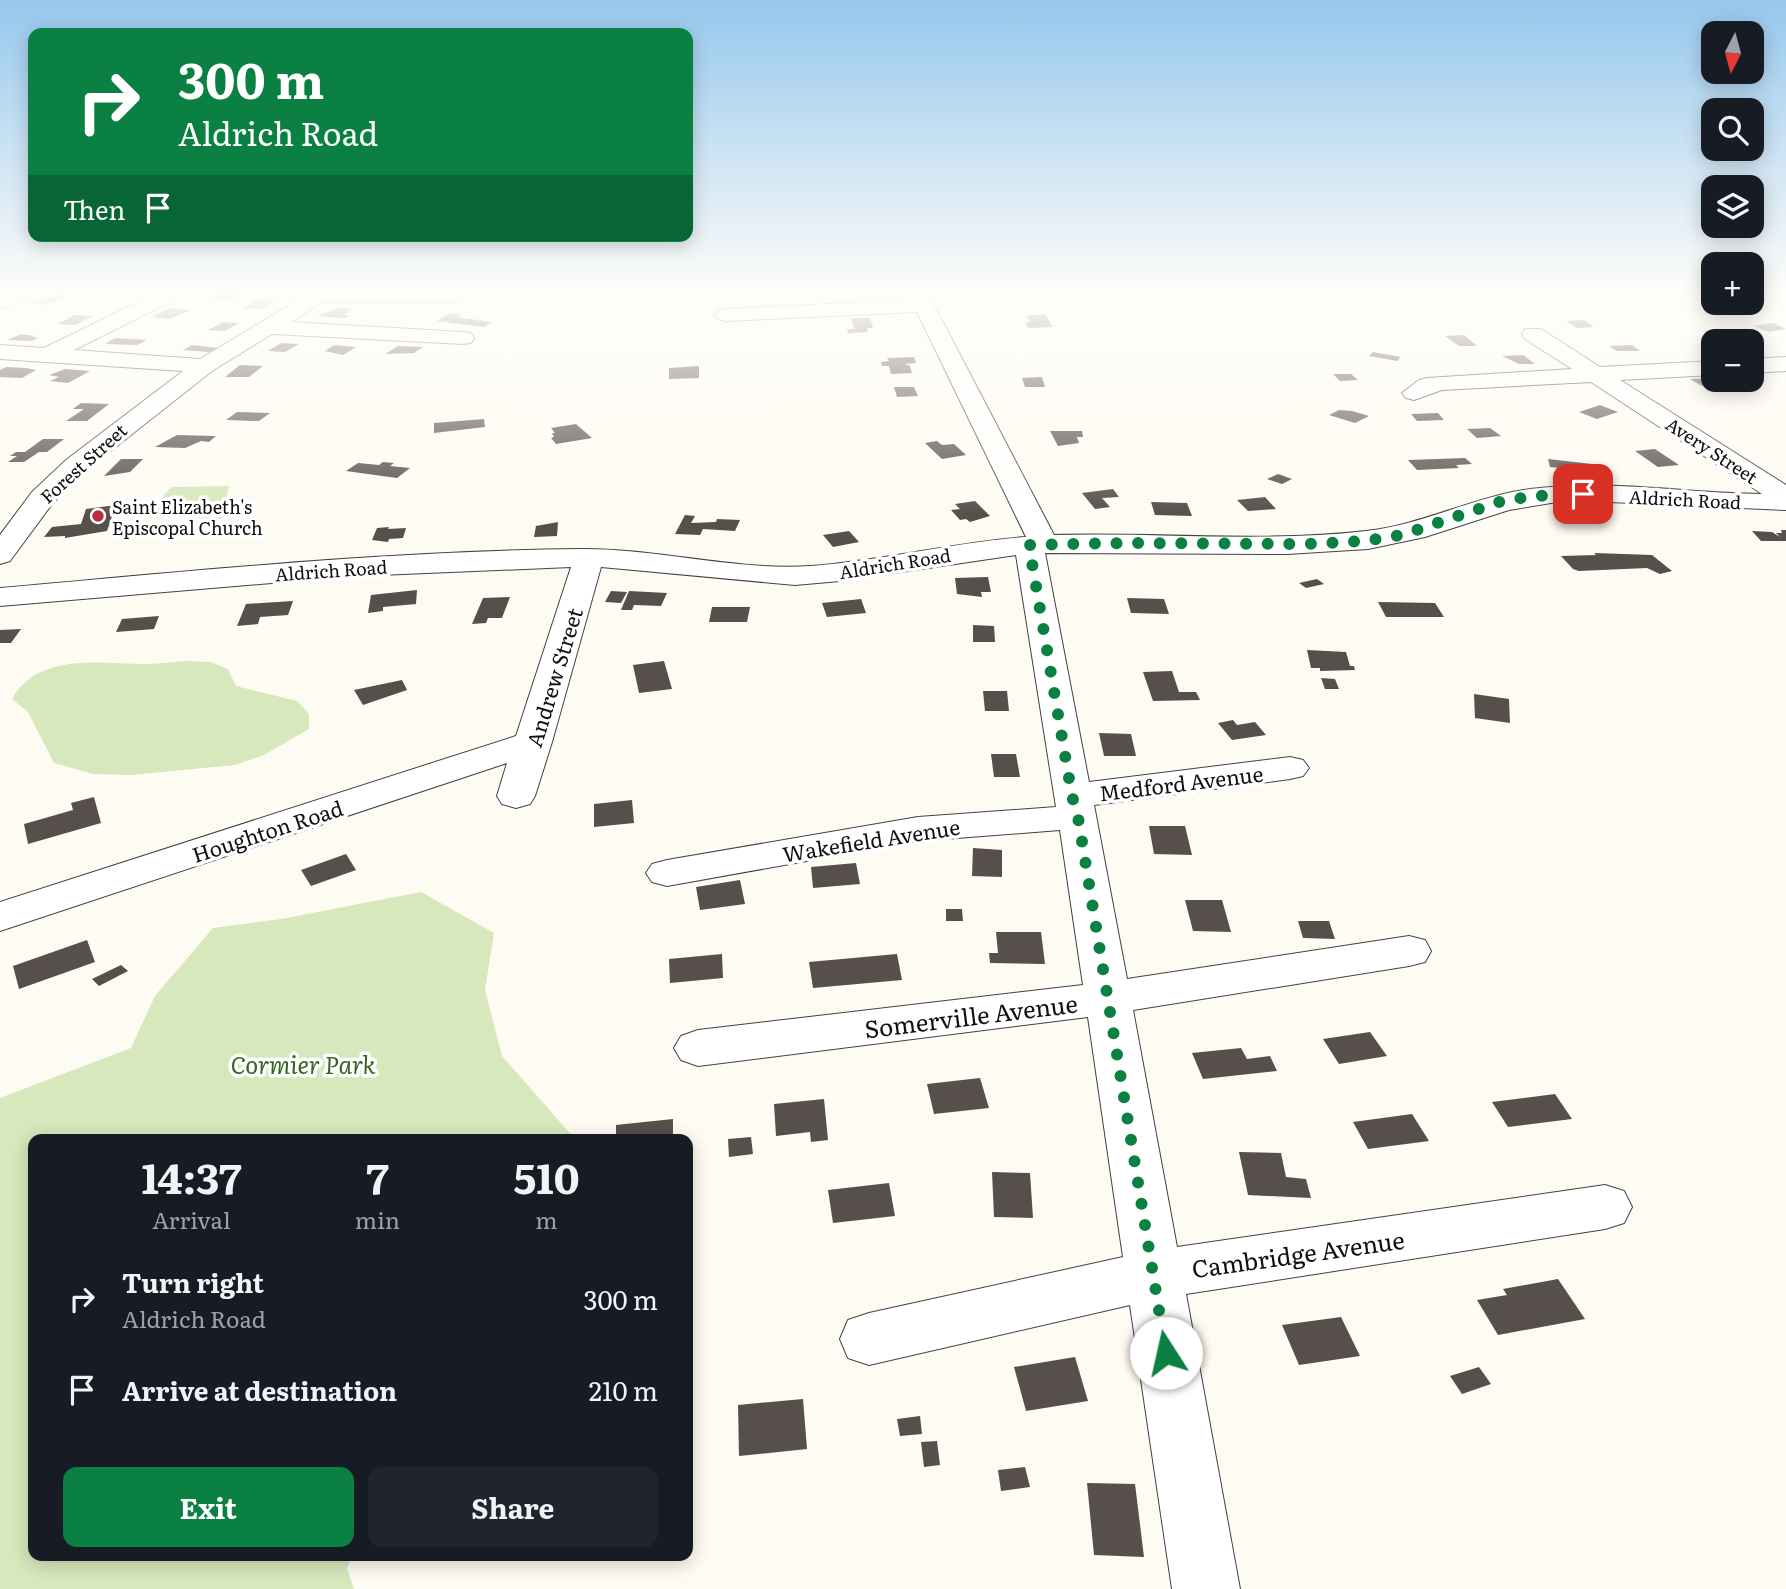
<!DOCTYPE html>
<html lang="en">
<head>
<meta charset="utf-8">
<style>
  :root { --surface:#171b24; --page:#20242c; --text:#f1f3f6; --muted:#9ea1a6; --accent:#0b8043 }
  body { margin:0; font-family:Literata,serif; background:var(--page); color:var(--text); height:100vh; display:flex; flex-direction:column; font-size:26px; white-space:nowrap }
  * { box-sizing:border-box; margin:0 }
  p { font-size:23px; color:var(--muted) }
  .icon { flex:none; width:38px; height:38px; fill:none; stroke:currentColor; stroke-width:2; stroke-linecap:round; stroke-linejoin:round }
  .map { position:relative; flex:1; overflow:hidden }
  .drawer { position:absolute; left:28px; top:1134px; width:665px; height:427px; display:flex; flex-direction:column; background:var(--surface); border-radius:14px; box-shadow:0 4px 18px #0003 }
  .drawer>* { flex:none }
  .hud { position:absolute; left:28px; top:28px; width:665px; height:214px; border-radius:14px; box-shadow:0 4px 18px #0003; background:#0b8043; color:#fff; overflow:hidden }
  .needle { width:46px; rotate:186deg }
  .controls { position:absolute; left:1701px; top:21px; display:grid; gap:14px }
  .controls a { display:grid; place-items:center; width:63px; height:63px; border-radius:14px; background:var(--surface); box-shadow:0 4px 18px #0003; font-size:35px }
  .pin { position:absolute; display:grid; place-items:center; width:60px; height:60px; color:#fff; margin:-30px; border-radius:14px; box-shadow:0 4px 10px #0006 }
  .me { position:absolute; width:77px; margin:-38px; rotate:350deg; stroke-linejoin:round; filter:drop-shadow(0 0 5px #0008) }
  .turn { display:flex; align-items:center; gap:24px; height:147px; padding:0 35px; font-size:32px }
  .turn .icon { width:91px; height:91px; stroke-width:2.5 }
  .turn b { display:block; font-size:49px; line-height:60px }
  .then { display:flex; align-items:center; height:66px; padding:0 35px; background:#0003; gap:14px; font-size:26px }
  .eta { display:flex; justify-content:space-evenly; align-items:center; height:119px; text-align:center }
  .eta b { font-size:42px; font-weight:700; line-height:49px }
  .action { display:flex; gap:14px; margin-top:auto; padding:14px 35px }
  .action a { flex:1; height:80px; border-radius:14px; background:var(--accent); color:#fff; font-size:28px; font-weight:700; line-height:80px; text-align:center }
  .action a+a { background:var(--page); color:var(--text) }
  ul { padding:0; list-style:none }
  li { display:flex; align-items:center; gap:21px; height:91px; padding:0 35px }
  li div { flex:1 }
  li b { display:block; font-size:26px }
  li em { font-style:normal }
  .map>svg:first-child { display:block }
</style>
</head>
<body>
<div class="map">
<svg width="1786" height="1589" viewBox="0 0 1786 1589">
  <rect width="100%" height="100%" fill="#fefbf2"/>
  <g fill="#d7e8bc">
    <polygon points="229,486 221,519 147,515 171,487"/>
    <path d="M186 661 211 662 228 669 236 686 297 701 309 714V729L264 755 235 765 131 775 93 774 54 763 28 712 12 699C37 653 99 663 142 664 156 664 171 662 186 661Z"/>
    <polygon points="421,892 494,933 485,990 502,1056 575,1139 33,1139 33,1556 352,1556 347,1568 354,1589 0,1589 0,1098 131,1048 155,996 213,928 281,919"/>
  </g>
  <g fill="#574f4c">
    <polygon points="56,294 72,296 44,305 27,303"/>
    <polygon points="217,294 240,295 232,300 208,300"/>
    <polygon points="259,299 277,300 260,309 243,308"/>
    <polygon points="170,308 192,310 169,319 152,317"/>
    <polygon points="338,308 353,309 343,315 349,315 345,318 317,316"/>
    <polygon points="450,313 461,314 456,317 492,322 484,327 437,321"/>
    <polygon points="1046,314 1052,327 1028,328 1025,322 1030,322 1026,316"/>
    <polygon points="75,315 93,316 75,325 57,324"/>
    <polygon points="851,318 870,318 873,328 867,328 868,332 848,333 847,329 854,329"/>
    <polygon points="1583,320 1594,327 1577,328 1566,321"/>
    <polygon points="223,322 239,323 225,331 208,330"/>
    <polygon points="1773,323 1786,329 1769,332 1753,326"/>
    <polygon points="21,334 35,336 32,337 39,338 31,341 7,340"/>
    <polygon points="1464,335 1477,346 1459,346 1445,336"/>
    <polygon points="115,338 147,340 137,345 105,344"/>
    <polygon points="281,343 299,344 285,352 268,351"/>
    <polygon points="192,345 218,348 209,352 183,350"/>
    <polygon points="334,345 356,347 343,355 325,351"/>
    <polygon points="1632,345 1640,351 1617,351 1609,346"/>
    <polygon points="398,346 423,347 414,353 385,354"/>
    <polygon points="1373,352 1401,357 1397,361 1369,356"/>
    <polygon points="1523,355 1535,364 1519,364 1502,356"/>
    <polygon points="914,357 916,363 905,364 910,366 912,373 891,374 889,366 882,366 881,362 889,361 887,358"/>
    <polygon points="240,365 263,366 249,377 225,377"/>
    <polygon points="699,366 699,378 669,379 669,368"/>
    <polygon points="6,367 26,368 36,370 22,378 0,377 0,370"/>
    <polygon points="65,369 90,371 68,383 50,381 59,377 49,375"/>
    <polygon points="1333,374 1351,374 1358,380 1340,381"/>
    <polygon points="1042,377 1045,387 1025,387 1022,378"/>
    <polygon points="1713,378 1727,385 1702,386 1690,379"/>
    <polygon points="894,387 914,387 918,396 897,397"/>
    <polygon points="81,403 109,404 87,421 66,421 84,409 73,409"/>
    <polygon points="1600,405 1618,412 1597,419 1579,412"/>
    <polygon points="1339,410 1352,411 1369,416 1355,423 1329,415"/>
    <polygon points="237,412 270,413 259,421 226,420"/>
    <polygon points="1438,413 1444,420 1417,421 1411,414"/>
    <polygon points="484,419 485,427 434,433 434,423"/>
    <polygon points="576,424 592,438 556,444 551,438 554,437 552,433 555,433 551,428"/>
    <polygon points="1490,428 1501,436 1477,438 1467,429"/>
    <polygon points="1050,431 1082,431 1083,437 1077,437 1079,443 1058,446"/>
    <polygon points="177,435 216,436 209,442 201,441 185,448 155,447"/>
    <polygon points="43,439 64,439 47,452 39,452 24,462 8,462 17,456 10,456 16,452 25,452"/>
    <polygon points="937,441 942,445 954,444 966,455 942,459 925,443"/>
    <polygon points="1655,449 1679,465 1658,467 1635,451"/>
    <polygon points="1465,458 1472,464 1456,465 1459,468 1417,470 1408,460"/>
    <polygon points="121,459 143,459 130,472 104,476"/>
    <polygon points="1548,459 1592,464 1593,471 1550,467"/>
    <polygon points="383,462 394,463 390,466 410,468 397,478 346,471 358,463 379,465"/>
    <polygon points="1278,474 1292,479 1282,484 1267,479"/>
    <polygon points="1113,489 1119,497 1102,498 1110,507 1095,509 1082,493"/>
    <polygon points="1265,497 1276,509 1248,511 1237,500"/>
    <polygon points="975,501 990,516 970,522 966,519 960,520 951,510 960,509 955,504"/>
    <polygon points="1151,502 1187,503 1192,516 1155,515"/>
    <polygon points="116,505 107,531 65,538 65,536 44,537 52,527 81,524 86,509"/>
    <polygon points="685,515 695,516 691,523 716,522 717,519 740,520 735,531 703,529 700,535 675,534"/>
    <polygon points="558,522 557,536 534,537 536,526"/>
    <polygon points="389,527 388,529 406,528 403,538 389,539 388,542 372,540 377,528"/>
    <polygon points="1781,530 1786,530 1786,541 1761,541 1752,531 1772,532 1780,537 1776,533 1782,533"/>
    <polygon points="849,531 859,542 833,547 823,535"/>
    <polygon points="1594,553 1652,555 1672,571 1660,574 1647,568 1579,571 1573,569 1561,556 1596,555"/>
    <polygon points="988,577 991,592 981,592 982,597 957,594 955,578"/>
    <polygon points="1317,579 1324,584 1306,588 1299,583"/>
    <polygon points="417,590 416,604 383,607 383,611 368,613 371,595"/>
    <polygon points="611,591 627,592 621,603 605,602"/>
    <polygon points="629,591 667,593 661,606 634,605 632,610 621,610"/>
    <polygon points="510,597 502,618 488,618 486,623 472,624 483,598"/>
    <polygon points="1127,598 1164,599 1169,614 1131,613"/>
    <polygon points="861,599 866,613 827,617 822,603"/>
    <polygon points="293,601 288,615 260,617 258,624 237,626 246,604"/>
    <polygon points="1378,602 1435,603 1444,617 1386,617"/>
    <polygon points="712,607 750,607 747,622 709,622"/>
    <polygon points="159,616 154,629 116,632 122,619"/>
    <polygon points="973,625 994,626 995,642 973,642"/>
    <polygon points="21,629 11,643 0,643 0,630"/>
    <polygon points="1307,650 1346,652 1350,666 1354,666 1355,670 1320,671 1320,668 1311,668"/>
    <polygon points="664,661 672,689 639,693 633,665"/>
    <polygon points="1172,671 1179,692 1196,692 1200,700 1153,701 1143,672"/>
    <polygon points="1321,678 1335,679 1339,689 1325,689"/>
    <polygon points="402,680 407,690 363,705 354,690"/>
    <polygon points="983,691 1007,691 1009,711 985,711"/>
    <polygon points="1474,694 1509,699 1510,723 1475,718"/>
    <polygon points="1233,720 1237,725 1255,722 1266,735 1232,740 1218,723"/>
    <polygon points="1099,733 1131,734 1136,756 1104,756"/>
    <polygon points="991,754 1016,754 1020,777 994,777"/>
    <polygon points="94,797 101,823 28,844 24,824 73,810 71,803"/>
    <polygon points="632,800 634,823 594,827 594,804"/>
    <polygon points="1149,826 1185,826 1192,855 1154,854"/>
    <polygon points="973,848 1002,850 1002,877 972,876"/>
    <polygon points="346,854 356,870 311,886 301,870"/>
    <polygon points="856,863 860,884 813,888 811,867"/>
    <polygon points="740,880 745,904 700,910 696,887"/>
    <polygon points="1185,900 1222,900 1231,932 1193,931"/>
    <polygon points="946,909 962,909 963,921 946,921"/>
    <polygon points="1298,921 1329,921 1335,939 1303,938"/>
    <polygon points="996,932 1041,932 1045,964 990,963 989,953 998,953"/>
    <polygon points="87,940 95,962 19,989 13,966"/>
    <polygon points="722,954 723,978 670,983 669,959"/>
    <polygon points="897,954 902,980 813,988 809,962"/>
    <polygon points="121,965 128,971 99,986 92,979"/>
    <polygon points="1370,1032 1387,1056 1339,1064 1323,1039"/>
    <polygon points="1241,1048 1247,1059 1270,1056 1277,1071 1203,1079 1192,1053"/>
    <polygon points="980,1078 989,1108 934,1114 927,1084"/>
    <polygon points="1555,1094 1572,1119 1508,1127 1492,1102"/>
    <polygon points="824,1099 828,1140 811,1142 810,1132 776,1136 774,1104"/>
    <polygon points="1412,1114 1429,1141 1368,1149 1353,1122"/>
    <polygon points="673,1119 673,1139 616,1139 616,1125"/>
    <polygon points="751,1137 753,1154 729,1157 728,1139"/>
    <polygon points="1239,1152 1281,1153 1286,1177 1306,1179 1311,1198 1248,1195"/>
    <polygon points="992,1172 1030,1173 1033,1218 994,1217"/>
    <polygon points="889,1183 895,1216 833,1223 828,1190"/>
    <polygon points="1558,1279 1585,1319 1498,1335 1477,1300 1507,1295 1503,1289"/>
    <polygon points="1341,1317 1360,1356 1299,1365 1282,1325"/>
    <polygon points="1075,1357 1088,1401 1026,1411 1014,1367"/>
    <polygon points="1479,1367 1491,1384 1462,1394 1450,1376"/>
    <polygon points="803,1399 807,1449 739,1456 738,1405"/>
    <polygon points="920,1416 922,1434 900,1436 897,1419"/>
    <polygon points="937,1441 940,1465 924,1467 921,1442"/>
    <polygon points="1025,1467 1030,1487 1001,1491 998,1470"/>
    <polygon points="1087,1483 1135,1484 1144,1557 1094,1555"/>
  </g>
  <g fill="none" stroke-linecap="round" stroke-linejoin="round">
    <defs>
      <g id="minor">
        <polygon points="29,294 26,298 0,308 0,295"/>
        <polygon points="155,294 181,294 178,298 74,350 200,359 308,294 467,294 465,300 458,302 323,302 291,322 463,332 471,333 474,338 471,343 463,344 272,334 212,371 84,472 52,504 10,561 0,564 0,535 32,492 66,460 183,371 0,359 0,345 44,348"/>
        <path d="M922 295 929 297 932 301 1054 535C1158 532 1262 543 1366 531 1422 525 1473 497 1530 489 1607 479 1685 493 1762 494L1591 382 1442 390 1414 400 1406 398 1402 393 1419 380 1427 378 1572 369 1525 339 1522 334 1525 329H1541L1600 367 1713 361V375L1620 380 1786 485V510L1610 502 1551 503 1509 510 1425 537 1368 549 1287 554 1045 553 1089 782 1290 757 1303 760 1309 768 1303 776 1290 779 1094 805 1127 979 1409 936 1425 940 1431 951 1425 962 1409 966 1133 1010 1177 1247 1605 1185 1624 1191 1632 1207 1624 1223 1605 1229 1186 1294 1240 1589H1172L1130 1305 869 1365 848 1358 840 1339 848 1320 869 1313 1123 1257 1088 1017 698 1066 681 1060 674 1048 681 1036 698 1030 1083 985 1060 830 918 841 667 886 652 882 646 873 652 864 667 860 918 817 1056 807 1016 555 840 581 795 585 601 567 552 742 535 796 530 804 516 808 502 804 497 796 507 763 0 931V902L516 736 571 567 355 576 0 606V588C193 571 386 551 580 549 657 548 734 571 811 566 883 561 954 542 1026 537L917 312 725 321 718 319 715 315 718 311 725 309 912 300Z"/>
        <polygon points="1786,357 1786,371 1752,373 1752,359"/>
      </g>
    </defs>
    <use href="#minor" stroke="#424242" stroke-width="2"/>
    <use href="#minor" fill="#fff" fill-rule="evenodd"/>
  </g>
  <linearGradient id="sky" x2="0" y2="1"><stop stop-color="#95c7ed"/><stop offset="0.57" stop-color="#fffdf9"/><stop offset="1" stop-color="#fffdf9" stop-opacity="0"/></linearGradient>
  <rect width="1786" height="516" fill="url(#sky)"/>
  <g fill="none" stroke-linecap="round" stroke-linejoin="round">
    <polyline stroke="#0b8043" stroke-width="12" stroke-dasharray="0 21.6" points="1166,1353 1078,817 1072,796 1029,545 1124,543 1308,544 1365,541 1402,535 1505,500 1538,496 1583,494"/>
  </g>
  <circle fill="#ba2c3f" stroke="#fff" stroke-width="2.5" cx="98" cy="516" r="7"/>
  <g text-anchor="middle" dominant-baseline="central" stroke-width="7" stroke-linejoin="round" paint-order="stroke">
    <g font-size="18" fill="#0f0f0f" stroke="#fff">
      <text transform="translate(1712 450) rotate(33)">Avery Street</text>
      <text transform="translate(83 463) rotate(-42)">Forest Street</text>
      <text transform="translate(1685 499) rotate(3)">Aldrich Road</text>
      <text transform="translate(895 563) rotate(-9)">Aldrich Road</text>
      <text transform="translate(331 570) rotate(-4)">Aldrich Road</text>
    </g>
    <g font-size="18" fill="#0f0f0f" stroke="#fff" text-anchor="start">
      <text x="112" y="506">Saint Elizabeth's<tspan x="112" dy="21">Episcopal Church</tspan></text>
    </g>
    <g font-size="21" fill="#0f0f0f" stroke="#fff">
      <text transform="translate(553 677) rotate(-73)">Andrew Street</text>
      <text transform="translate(1181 782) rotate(-7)">Medford Avenue</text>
      <text transform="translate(267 830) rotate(-18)">Houghton Road</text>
      <text transform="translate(871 839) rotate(-9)">Wakefield Avenue</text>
    </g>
    <g font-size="24" fill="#0f0f0f" stroke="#fff">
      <text transform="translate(971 1015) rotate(-7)">Somerville Avenue</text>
      <text transform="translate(1298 1253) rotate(-8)">Cambridge Avenue</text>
    </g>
    <g font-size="24" font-style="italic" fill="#356521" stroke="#fff">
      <text x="303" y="1063">Cormier Park</text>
    </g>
  </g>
</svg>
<div class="controls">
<a><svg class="needle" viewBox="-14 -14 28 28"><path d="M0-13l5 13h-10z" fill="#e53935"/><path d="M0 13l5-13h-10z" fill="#9ea1a6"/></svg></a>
<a><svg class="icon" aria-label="search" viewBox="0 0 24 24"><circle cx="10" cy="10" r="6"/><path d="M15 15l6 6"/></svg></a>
<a><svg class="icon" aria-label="layers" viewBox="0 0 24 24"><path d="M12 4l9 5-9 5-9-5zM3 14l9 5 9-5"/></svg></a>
<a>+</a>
<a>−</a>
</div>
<div class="pin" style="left:1583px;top:494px;background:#d93025"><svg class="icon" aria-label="arrive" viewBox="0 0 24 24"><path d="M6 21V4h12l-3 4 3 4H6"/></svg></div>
<svg class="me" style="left:1166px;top:1353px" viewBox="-20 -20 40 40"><circle r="19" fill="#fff"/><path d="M0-13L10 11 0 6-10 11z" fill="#0b8043"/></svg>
<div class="hud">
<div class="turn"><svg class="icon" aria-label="right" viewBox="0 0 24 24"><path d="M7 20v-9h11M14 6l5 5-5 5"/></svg><div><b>300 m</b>Aldrich Road</div></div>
<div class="then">Then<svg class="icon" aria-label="arrive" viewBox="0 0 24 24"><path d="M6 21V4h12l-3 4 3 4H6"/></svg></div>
</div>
<section class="drawer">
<div class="eta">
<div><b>14:37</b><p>Arrival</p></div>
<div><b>7</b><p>min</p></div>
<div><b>510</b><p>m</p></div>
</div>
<ul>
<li><svg class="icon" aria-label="right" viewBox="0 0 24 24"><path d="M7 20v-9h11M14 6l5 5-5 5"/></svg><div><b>Turn right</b><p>Aldrich Road</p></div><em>300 m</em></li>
<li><svg class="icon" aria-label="arrive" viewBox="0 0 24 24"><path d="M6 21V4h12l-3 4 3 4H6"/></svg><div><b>Arrive at destination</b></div><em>210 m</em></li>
</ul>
<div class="action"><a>Exit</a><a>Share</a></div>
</section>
</div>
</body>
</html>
